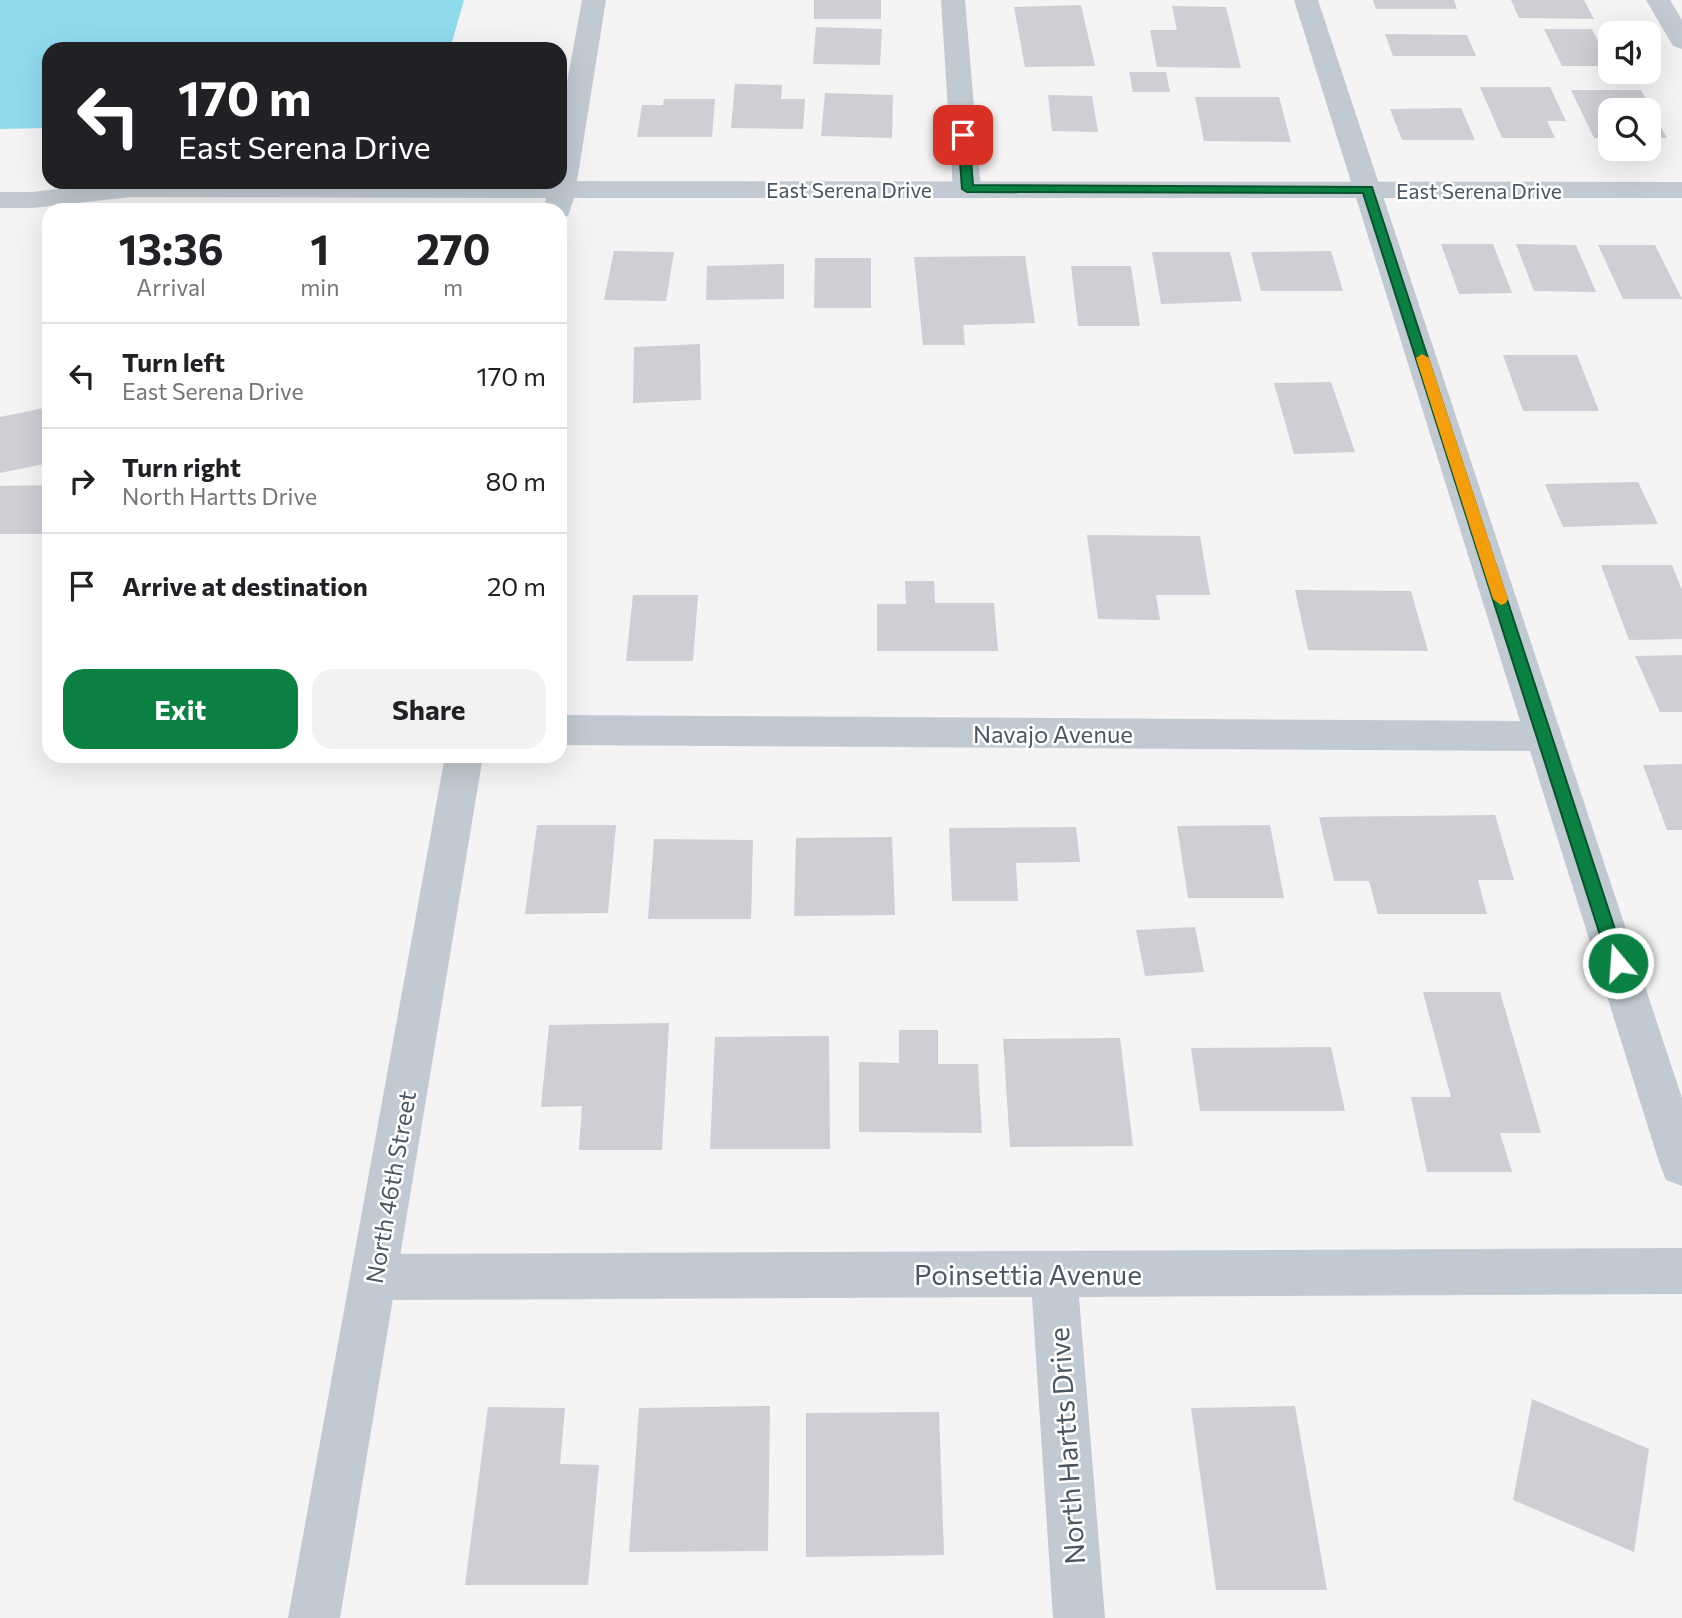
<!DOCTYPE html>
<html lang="en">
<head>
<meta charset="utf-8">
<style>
  :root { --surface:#fff; --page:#f2f2f2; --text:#202124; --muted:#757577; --line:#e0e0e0; --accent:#0b8043 }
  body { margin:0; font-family:Commissioner,sans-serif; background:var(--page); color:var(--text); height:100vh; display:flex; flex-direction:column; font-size:26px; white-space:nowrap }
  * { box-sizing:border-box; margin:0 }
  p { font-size:23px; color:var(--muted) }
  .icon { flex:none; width:38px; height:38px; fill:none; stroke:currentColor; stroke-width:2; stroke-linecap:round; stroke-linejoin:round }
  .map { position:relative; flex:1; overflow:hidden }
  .sheet { position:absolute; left:42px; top:203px; width:525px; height:560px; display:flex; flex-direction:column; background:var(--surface); border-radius:21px; box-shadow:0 7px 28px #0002 }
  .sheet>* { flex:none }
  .hud { position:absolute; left:42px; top:42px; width:525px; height:147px; border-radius:21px; box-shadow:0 7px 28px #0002; background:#202124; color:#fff; overflow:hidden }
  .controls { position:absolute; left:1598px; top:21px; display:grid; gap:14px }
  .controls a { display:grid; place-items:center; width:63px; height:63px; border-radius:14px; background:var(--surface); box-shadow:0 7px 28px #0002; font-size:35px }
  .pin { position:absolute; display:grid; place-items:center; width:60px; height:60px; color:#fff; margin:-30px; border-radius:14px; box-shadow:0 4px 10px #0006 }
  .me { position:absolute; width:77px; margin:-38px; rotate:342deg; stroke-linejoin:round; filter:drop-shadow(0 0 5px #0008) }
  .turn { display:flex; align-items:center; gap:24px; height:147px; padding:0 21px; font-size:32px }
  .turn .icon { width:91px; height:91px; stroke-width:2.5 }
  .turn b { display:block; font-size:49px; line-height:60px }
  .eta { display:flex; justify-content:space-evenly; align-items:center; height:119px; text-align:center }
  .eta b { font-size:42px; font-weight:700; line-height:49px }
  .cta { display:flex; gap:14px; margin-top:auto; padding:14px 21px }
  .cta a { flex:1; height:80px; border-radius:21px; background:var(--accent); color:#fff; font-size:28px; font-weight:700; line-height:80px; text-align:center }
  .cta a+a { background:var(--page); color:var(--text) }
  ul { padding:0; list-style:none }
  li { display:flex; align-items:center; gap:21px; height:105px; padding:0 21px; border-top:2px solid var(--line) }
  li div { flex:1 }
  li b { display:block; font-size:26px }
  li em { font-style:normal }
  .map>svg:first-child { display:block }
</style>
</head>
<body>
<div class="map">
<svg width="1682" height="1618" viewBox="0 0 1682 1618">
  <rect width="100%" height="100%" fill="#f5f3f3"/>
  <polygon fill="#90daee" points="0,0 464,0 450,49 49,49 49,128 0,129"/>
  <g fill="#cdcfd5">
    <rect x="814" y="0" width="67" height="19"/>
    <polygon points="1373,0 1454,0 1457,9 1376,9"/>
    <polygon points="1511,0 1584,0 1594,19 1519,18"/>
    <polygon points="1081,5 1095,66 1025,67 1014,7"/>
    <polygon points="1172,6 1226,7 1241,68 1157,67 1150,30 1177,30"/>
    <polygon points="816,27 882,29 880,65 813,64"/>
    <polygon points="1544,29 1592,29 1610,66 1562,66"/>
    <polygon points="1385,34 1467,35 1476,56 1393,56"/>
    <polygon points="1129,72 1166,72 1170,92 1133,92"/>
    <polygon points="735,84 782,85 781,99 805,99 803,129 731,128"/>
    <polygon points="1480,87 1550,87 1566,121 1547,121 1555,138 1502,138"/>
    <polygon points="1571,90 1641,90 1667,138 1648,138 1648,110 1610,110 1610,138 1594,138"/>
    <polygon points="825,93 893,95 892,138 821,136"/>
    <polygon points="1048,95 1092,96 1098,132 1052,131"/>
    <polygon points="1195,97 1279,97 1291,142 1204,141"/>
    <polygon points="664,99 715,99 712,137 637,137 642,105 663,105"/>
    <polygon points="1461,108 1475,140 1402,140 1390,109"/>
    <polygon points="1441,244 1493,244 1512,293 1459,294"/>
    <polygon points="1516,244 1576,245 1596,292 1534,291"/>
    <polygon points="1598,245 1655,245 1682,299 1623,299"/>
    <polygon points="614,251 674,252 666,301 604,300"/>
    <polygon points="1331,251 1343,291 1261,291 1251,252"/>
    <polygon points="1152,252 1230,252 1242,301 1161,304"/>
    <polygon points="1025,256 1035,323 963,325 965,345 923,345 914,257"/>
    <polygon points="815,258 871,258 871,308 814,308"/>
    <polygon points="784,264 784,299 706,300 707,266"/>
    <polygon points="1071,266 1131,266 1140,326 1078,326"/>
    <polygon points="700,344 701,400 633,403 634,347"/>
    <polygon points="1503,355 1577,355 1599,411 1523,411"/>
    <polygon points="1331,382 1355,452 1294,454 1274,383"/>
    <polygon points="49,407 49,463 0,473 0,417"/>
    <polygon points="1638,482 1658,524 1563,527 1545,484"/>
    <polygon points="49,485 49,520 44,534 0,534 0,486"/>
    <polygon points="1087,535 1200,536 1210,595 1156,595 1160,620 1098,619"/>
    <polygon points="1601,565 1672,565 1682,590 1682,639 1629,640"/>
    <polygon points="905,581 934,581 935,603 994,603 998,651 877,651 877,604 906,604"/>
    <polygon points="1295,590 1411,591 1428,651 1308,650"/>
    <polygon points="633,595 698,595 693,661 626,661"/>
    <polygon points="1682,655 1682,712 1660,712 1635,656"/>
    <polygon points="1682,764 1682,830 1667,830 1643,765"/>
    <polygon points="1495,815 1514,880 1478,880 1487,914 1378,914 1369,881 1334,881 1319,817"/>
    <polygon points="537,825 616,825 608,913 525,914"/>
    <polygon points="1270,825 1284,898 1188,898 1177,826"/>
    <polygon points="1076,827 1080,862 1016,863 1018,901 952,901 949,828"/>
    <polygon points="892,837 895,915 794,916 796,838"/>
    <polygon points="654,839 753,840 751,919 648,919"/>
    <polygon points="1195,927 1204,972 1145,976 1136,930"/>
    <polygon points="1423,992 1500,992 1541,1133 1500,1133 1512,1172 1427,1172 1411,1097 1451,1097"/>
    <polygon points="669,1023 662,1150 579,1150 582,1106 541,1107 549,1025"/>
    <polygon points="899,1030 938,1030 938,1064 978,1064 982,1133 859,1132 859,1062 899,1063"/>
    <polygon points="829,1036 830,1149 710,1149 715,1037"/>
    <polygon points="1120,1038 1133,1146 1010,1147 1003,1039"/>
    <polygon points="1331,1047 1345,1111 1200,1111 1191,1048"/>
    <polygon points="1532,1399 1649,1449 1634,1552 1513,1500"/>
    <polygon points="770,1406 768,1551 629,1552 639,1408"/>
    <polygon points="1295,1406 1327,1590 1216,1590 1191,1408"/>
    <polygon points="488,1407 565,1408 560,1464 599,1465 588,1585 465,1585"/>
    <polygon points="939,1412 944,1555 806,1557 806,1413"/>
  </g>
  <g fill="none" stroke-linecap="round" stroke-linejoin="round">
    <g fill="#c1cad2" fill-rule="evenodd">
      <polygon points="941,0 965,0 981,189 977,195 967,197 957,195 953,189"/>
      <polygon points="1294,0 1318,0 1682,1098 1682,1186 1666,1180 1660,1165 1530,751 560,745 560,715 1520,721"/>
      <polygon points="1646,0 1670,0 1682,20 1682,49 1673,46"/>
      <polygon points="1682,1248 1682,1294 1079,1297 1105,1618 1053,1618 1032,1297 375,1300 359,1293 352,1277 359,1261 375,1254"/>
    </g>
    <g fill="#c1cad2" fill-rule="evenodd">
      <polygon points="582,0 606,0 577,181 1682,182 1682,198 574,198 568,216 560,218 560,210 544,210 546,198 131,197 32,208 0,208 0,192 32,192 119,182 560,182 560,121"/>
      <polygon points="445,756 483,756 340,1618 288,1618"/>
    </g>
  </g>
  <polygon fill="#0b8043" stroke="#07532c" stroke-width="2" points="963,131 969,135 973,185 1372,187 1626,963 1624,969 1618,971 1612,969 1609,963 1363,193 967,192 962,189 958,135"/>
  <polygon fill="#f59e0b" points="1422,354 1429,358 1508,599 1506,603 1501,605 1493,599 1416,358"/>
  <g text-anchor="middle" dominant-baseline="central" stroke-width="5" stroke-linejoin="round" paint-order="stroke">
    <g font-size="21" fill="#4a5661" stroke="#fff">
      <text x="849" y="189">East Serena Drive</text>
      <text x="1479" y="190">East Serena Drive</text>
    </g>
    <g font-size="24" fill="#4a5661" stroke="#fff">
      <text x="1053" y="733">Navajo Avenue</text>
      <text transform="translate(390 1187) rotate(-80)">North 46th Street</text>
    </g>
    <g font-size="28" fill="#4a5661" stroke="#fff">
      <text x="1028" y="1274">Poinsettia Avenue</text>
      <text transform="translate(1066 1446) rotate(-94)">North Hartts Drive</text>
    </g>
  </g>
</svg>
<div class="controls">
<a><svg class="icon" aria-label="sound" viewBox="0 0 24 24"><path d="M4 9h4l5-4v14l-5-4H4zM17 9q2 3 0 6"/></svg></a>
<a><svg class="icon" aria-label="search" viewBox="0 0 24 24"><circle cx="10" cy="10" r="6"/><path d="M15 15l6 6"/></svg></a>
</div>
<div class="pin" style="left:963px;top:135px;background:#d93025"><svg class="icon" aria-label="arrive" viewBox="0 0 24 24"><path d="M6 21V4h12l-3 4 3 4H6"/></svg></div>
<svg class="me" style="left:1618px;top:963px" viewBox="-20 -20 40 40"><circle r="17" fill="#0b8043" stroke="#fff" stroke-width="3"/><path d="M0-11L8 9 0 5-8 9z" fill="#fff"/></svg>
<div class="hud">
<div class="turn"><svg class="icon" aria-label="left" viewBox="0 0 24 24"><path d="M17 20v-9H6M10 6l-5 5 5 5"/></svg><div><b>170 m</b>East Serena Drive</div></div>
</div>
<section class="sheet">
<div class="eta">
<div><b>13:36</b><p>Arrival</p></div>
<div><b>1</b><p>min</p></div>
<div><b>270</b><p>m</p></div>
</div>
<ul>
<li><svg class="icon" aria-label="left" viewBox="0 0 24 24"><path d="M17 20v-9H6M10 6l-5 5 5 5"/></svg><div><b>Turn left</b><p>East Serena Drive</p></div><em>170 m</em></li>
<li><svg class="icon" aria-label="right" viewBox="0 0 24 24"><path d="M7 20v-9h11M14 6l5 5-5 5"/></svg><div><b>Turn right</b><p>North Hartts Drive</p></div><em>80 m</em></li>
<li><svg class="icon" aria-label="arrive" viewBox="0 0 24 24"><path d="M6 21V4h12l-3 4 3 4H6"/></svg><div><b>Arrive at destination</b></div><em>20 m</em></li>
</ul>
<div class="cta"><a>Exit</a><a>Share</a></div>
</section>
</div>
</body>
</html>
